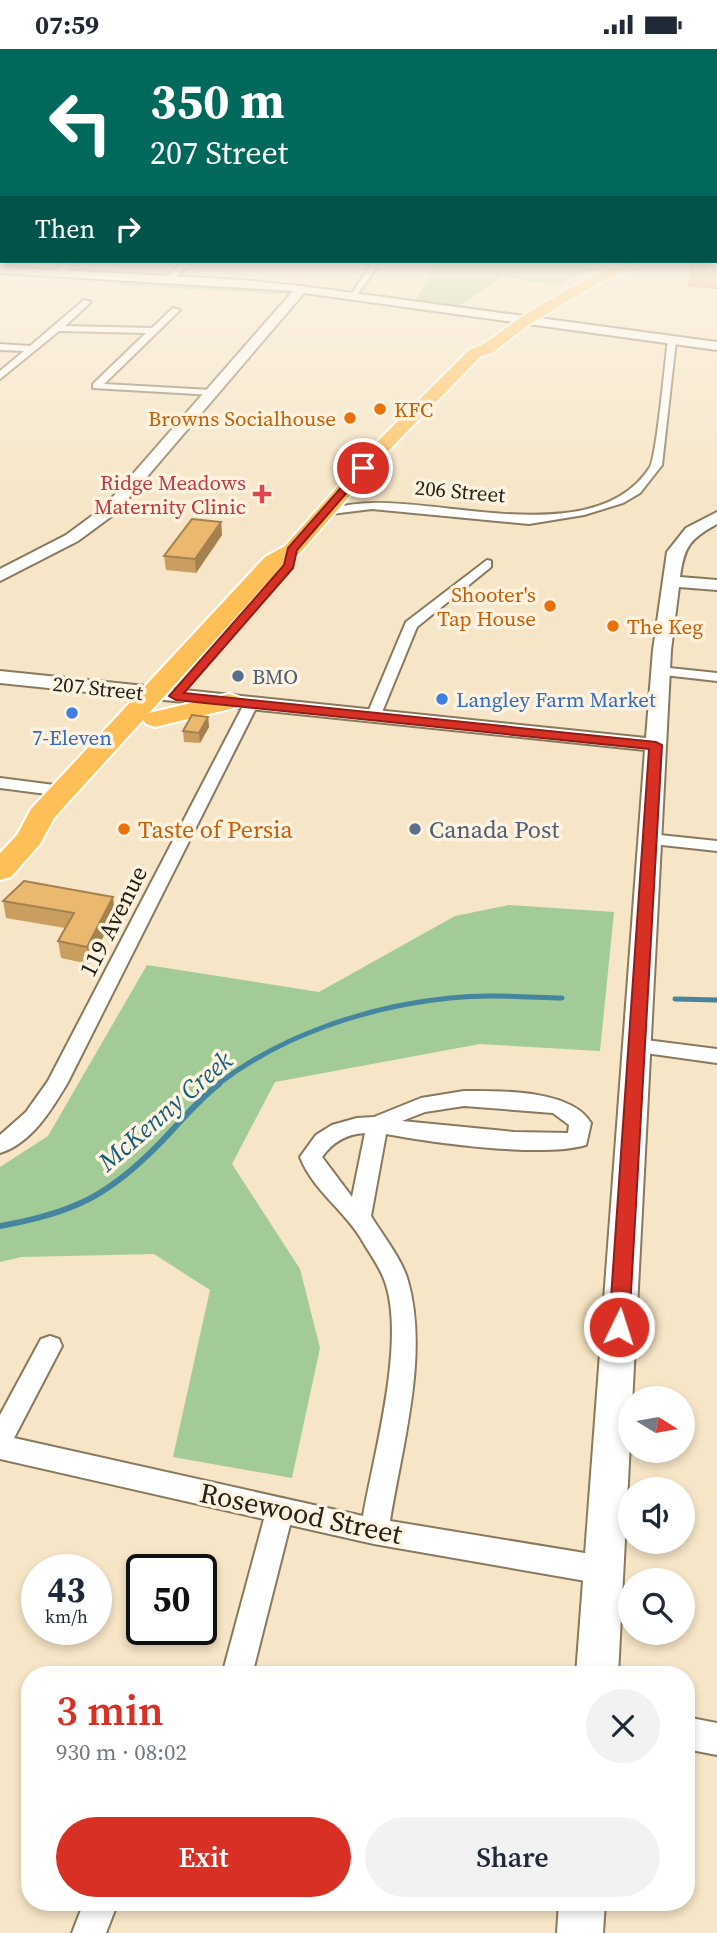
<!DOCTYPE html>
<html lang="en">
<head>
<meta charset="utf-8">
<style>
  :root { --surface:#fff; --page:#f2f2f3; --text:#1f2937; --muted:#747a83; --accent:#d93025 }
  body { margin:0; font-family:"Source Serif 4",serif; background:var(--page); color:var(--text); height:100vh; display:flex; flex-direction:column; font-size:26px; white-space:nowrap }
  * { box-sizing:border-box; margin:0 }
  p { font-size:23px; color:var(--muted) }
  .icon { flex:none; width:38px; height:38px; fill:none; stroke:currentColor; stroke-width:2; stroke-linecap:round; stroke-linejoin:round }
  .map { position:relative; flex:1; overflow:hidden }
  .sheet { position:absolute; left:21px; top:1617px; width:674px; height:245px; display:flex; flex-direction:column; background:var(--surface); border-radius:28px; box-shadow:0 4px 10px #0003 }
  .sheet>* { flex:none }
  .top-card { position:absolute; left:0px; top:0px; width:718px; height:214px; box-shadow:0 4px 10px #0003; background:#00695c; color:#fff; overflow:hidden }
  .needle { width:46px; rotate:101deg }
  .tools { position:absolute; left:618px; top:1337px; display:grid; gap:14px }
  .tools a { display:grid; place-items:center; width:77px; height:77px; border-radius:50%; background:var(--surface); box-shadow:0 4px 10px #0003; font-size:35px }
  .speed { position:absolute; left:21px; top:1505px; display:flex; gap:14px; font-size:35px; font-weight:700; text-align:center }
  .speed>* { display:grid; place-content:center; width:91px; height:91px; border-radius:50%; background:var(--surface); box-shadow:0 4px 10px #0003; line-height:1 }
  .speed small { font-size:18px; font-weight:400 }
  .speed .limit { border:4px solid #111; border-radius:10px; background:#fff; color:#111 }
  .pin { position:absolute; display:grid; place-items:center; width:60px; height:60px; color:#fff; margin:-30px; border:4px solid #fff; border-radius:50%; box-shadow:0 2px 7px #0007 }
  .me { position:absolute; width:77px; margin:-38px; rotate:4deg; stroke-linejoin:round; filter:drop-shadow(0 0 5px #0008) }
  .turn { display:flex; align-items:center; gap:24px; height:147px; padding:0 35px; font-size:32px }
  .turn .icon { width:91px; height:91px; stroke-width:2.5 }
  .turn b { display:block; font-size:49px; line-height:60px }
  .then { display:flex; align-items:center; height:66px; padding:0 35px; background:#0003; gap:14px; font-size:26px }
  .round { display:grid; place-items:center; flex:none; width:74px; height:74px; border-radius:37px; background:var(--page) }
  .summary { display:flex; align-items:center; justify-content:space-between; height:119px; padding:0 35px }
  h1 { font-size:42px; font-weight:600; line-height:52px; color:var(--accent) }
  .button { display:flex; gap:14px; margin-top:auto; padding:14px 35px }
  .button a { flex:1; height:80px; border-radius:42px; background:var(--accent); color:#fff; font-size:28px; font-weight:600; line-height:80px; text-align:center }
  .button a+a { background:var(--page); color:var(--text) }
  .status { display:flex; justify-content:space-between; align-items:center; height:49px; padding:0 35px; background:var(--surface); direction:ltr }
  .status svg { height:19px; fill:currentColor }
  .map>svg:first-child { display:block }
</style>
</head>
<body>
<div class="status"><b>07:59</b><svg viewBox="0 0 49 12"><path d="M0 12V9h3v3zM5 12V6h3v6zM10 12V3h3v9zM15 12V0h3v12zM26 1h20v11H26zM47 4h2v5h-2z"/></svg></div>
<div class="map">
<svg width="717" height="1884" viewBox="0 0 717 1884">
  <rect width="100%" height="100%" fill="#f6e5c6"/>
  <g fill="#a3cb98">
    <polygon points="437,212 607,212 556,236 503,228 457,258 416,252"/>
    <polygon points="127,228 301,240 294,246 119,236"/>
    <polygon points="509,856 614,863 600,1002 480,995 275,1033 232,1115 300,1220 320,1299 292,1429 173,1408 210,1241 154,1205 21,1208 0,1213 0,1118 48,1087 147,916 319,943 455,867"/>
  </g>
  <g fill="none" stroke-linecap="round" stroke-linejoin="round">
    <g stroke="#45859f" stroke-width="5">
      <polyline points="675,950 717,951"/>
      <path d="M217 1036C281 986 369 957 450 949 487 945 525 948 562 949"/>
    </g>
    <path stroke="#45859f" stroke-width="6" d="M0 1177C74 1164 110 1146 162 1092 181 1072 198 1051 219 1035"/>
    <defs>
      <g id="street">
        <polygon points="68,212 77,212 59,226 53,226 53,222"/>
        <polygon points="185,212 193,212 171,232 165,232 165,228"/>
        <polygon points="373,212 381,212 355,249 349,249"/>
        <polygon points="84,251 91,253 65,277 152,279 173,259 180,261 104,335 211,341 216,344 214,346 93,339 93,335 146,284 59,282 0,330 0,322 24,302 0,301 0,295 30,297"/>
        <path d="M672 288 676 291 662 416 640 444 623 454 584 466 529 475 372 460 323 466 317 463 323 460C339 458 355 454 371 454 449 451 598 500 650 418 657 406 665 312 668 291Z"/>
        <polygon points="487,511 491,512 491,518 417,578 380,668 378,671 368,671 366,668 406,573"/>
        <polygon points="660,618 717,624 717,632 655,625 655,619"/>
        <path d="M251 651 258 655 68 1033C52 1060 32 1094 0 1104V1086L26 1063 48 1032 244 655Z"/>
        <polygon points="0,729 62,737 70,742 62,747 0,739"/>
        <polygon points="650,785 717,792 717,802 644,794 642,790"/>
        <polygon points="638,990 717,1000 717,1014 631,1002 628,997 631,992"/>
        <path d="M464 1042C499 1042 571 1040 591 1074L586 1096C541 1109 434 1094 386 1085L371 1167C383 1187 402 1210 408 1232 429 1306 402 1397 390 1472L603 1507 613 1511 617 1521 613 1531 603 1535 374 1495 290 1476 252 1626H222L264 1470 0 1410V1366L41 1290 50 1287 59 1290 62 1297 14 1389 363 1467C374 1404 407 1289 384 1230 379 1217 370 1205 363 1193 346 1162 313 1142 300 1108L316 1086 332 1076 357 1069 374 1068 421 1049ZM464 1057 553 1064 569 1076 568 1084 514 1083 402 1072 425 1063ZM365 1084 352 1148 322 1108C333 1093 346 1085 365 1084Z"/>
        <polygon points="686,1668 717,1674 717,1706 686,1700"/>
        <polygon points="84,1853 118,1853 106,1884 72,1884"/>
      </g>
      <g id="secondary">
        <polygon points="0,218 242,231 301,237 717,293 717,301 304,244 116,464 78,492 0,532 0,520 66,486 104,458 293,242 0,224"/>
        <path d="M717 463V475C690 490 684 497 680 528L717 531V541L679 538 671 601 618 1626H576L645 701 0 634V622L646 689 653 601 667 503 686 479Z"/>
        <polygon points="559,1853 605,1853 603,1884 557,1884"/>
      </g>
      <path id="highway" d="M625 212H642L583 243 530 275 492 304 481 307 393 397 299 505 281 518 149 664 229 645 238 648 242 653 238 658 155 678 146 675 143 671 54 769 40 795 11 828 0 831V804L17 786 31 760 265 508 285 497 381 389 469 301C489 295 503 280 520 269 553 247 589 229 625 212Z"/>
    </defs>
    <use href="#street" stroke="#89795d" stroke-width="4"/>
    <use href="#secondary" stroke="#89795d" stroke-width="4"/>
    <use href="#highway" stroke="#fff" stroke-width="4"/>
    <use href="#street" fill="#fff" fill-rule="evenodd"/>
    <use href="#secondary" fill="#fff" fill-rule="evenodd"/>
    <use href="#highway" fill="#febf57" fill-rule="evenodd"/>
  </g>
  <g fill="#c99e5f">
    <polygon points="717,210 717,240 688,238 690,225"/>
    <polygon points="221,473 222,486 196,524 166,521 164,507"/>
    <polygon points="208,668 209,678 200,694 184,693 183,682"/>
    <polygon points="3,852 115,865 89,915 61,909 58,892 65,879 6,869"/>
  </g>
  <g fill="#a4814e">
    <polygon points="221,473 222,486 196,524 195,510"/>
    <polygon points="208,668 209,678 200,694 199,684"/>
    <polygon points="113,848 115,865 89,915 87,898"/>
  </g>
  <g fill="#eab86f" stroke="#a4814e" stroke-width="2">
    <polygon points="716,210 717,210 717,227 690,225 692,212 716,212"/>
    <polygon points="192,470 221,473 195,510 164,507"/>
    <polygon points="192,666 208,668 199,684 183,682"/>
    <polygon points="24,832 113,848 87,898 58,892 74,864 3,852"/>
  </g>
  <linearGradient id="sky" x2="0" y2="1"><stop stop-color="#6cb2e2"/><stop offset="0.44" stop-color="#fbf3e5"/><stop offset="1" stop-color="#fbf3e5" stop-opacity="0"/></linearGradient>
  <rect width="717" height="473" fill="url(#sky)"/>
  <polygon fill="#d93025" stroke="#8d1f18" stroke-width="2" points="360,417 368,419 297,501 293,519 184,644 656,693 662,696 629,1278 626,1283 619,1286 612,1283 609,1278 649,700 176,651 169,647 284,516 288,499"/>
  <g fill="#e8710a" stroke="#fef3e0" stroke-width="2.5">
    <circle cx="380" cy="360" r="7"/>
    <circle cx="350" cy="369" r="7"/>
    <circle cx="550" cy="557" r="7"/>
    <circle cx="613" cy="577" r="7"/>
    <circle cx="124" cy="780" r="7"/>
  </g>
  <path fill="#e0444e" stroke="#fef3e0" stroke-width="2.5" d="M258.5 434.5h7v7h7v7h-7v7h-7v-7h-7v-7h7z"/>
  <g fill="#5c6f8a" stroke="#fef3e0" stroke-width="2.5">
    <circle cx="238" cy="627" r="7"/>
    <circle cx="415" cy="780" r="7"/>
  </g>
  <g fill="#3f7fe0" stroke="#fef3e0" stroke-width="2.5">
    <circle cx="442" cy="650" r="7"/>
    <circle cx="72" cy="664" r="7"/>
  </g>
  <g text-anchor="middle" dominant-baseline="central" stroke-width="7" stroke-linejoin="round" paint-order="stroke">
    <g font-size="21" fill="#c56008" stroke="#fef3e0" text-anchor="start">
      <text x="394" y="360">KFC</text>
      <text x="336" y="369" text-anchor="end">Browns Socialhouse</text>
      <text x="536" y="545" text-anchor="end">Shooter's<tspan x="536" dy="24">Tap House</tspan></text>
      <text x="627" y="577">The Keg</text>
    </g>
    <g font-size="21" fill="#be3a42" stroke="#fef3e0" text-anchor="end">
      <text x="246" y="433">Ridge Meadows<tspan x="246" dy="24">Maternity Clinic</tspan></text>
    </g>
    <g font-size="21" fill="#272015" stroke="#fef3e0">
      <text transform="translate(460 442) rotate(5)">206 Street</text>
      <text transform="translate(98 639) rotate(6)">207 Street</text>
    </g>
    <g font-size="21" fill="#4e5e75" stroke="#fef3e0" text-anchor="start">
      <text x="252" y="627">BMO</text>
    </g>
    <g font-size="21" fill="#366cbe" stroke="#fef3e0" text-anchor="start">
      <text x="456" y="650">Langley Farm Market</text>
      <text x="72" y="688" text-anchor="middle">7-Eleven</text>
    </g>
    <g font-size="24" fill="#c56008" stroke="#fef3e0" text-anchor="start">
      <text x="138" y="780">Taste of Persia</text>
    </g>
    <g font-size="24" fill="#4e5e75" stroke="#fef3e0" text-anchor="start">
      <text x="429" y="780">Canada Post</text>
    </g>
    <g font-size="24" fill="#272015" stroke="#fef3e0">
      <text transform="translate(113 872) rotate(-63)">119 Avenue</text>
    </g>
    <g font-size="26" font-style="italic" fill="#155e7b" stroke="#fef3e0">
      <text transform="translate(165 1062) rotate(-41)">McKenny Creek</text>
    </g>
    <g font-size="28" fill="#272015" stroke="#fef3e0">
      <text transform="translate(301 1464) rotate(12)">Rosewood Street</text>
    </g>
  </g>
</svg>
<div class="tools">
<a><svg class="needle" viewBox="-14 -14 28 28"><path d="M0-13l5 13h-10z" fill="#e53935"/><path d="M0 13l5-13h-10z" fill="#747a83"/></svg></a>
<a><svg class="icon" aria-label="sound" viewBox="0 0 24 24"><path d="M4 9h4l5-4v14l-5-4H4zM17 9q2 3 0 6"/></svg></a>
<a><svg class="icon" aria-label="search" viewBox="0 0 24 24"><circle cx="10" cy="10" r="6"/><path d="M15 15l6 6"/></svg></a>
</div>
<div class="speed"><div>43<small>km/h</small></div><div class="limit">50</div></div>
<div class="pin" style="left:363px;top:419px;background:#d93025"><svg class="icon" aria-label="arrive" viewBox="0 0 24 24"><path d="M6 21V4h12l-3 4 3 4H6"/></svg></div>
<svg class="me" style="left:619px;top:1278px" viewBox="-20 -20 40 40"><circle r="17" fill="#d93025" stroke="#fff" stroke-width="3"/><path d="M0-11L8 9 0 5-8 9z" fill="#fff"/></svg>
<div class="top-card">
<div class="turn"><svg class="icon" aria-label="left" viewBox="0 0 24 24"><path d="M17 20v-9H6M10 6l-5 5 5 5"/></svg><div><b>350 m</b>207 Street</div></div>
<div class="then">Then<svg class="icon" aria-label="right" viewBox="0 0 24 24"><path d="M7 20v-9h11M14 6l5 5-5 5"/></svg></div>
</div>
<section class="sheet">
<div class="summary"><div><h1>3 min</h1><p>930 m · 08:02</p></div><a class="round"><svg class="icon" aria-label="close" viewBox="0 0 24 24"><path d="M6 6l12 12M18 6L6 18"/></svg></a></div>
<div class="button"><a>Exit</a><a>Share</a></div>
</section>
</div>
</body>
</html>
